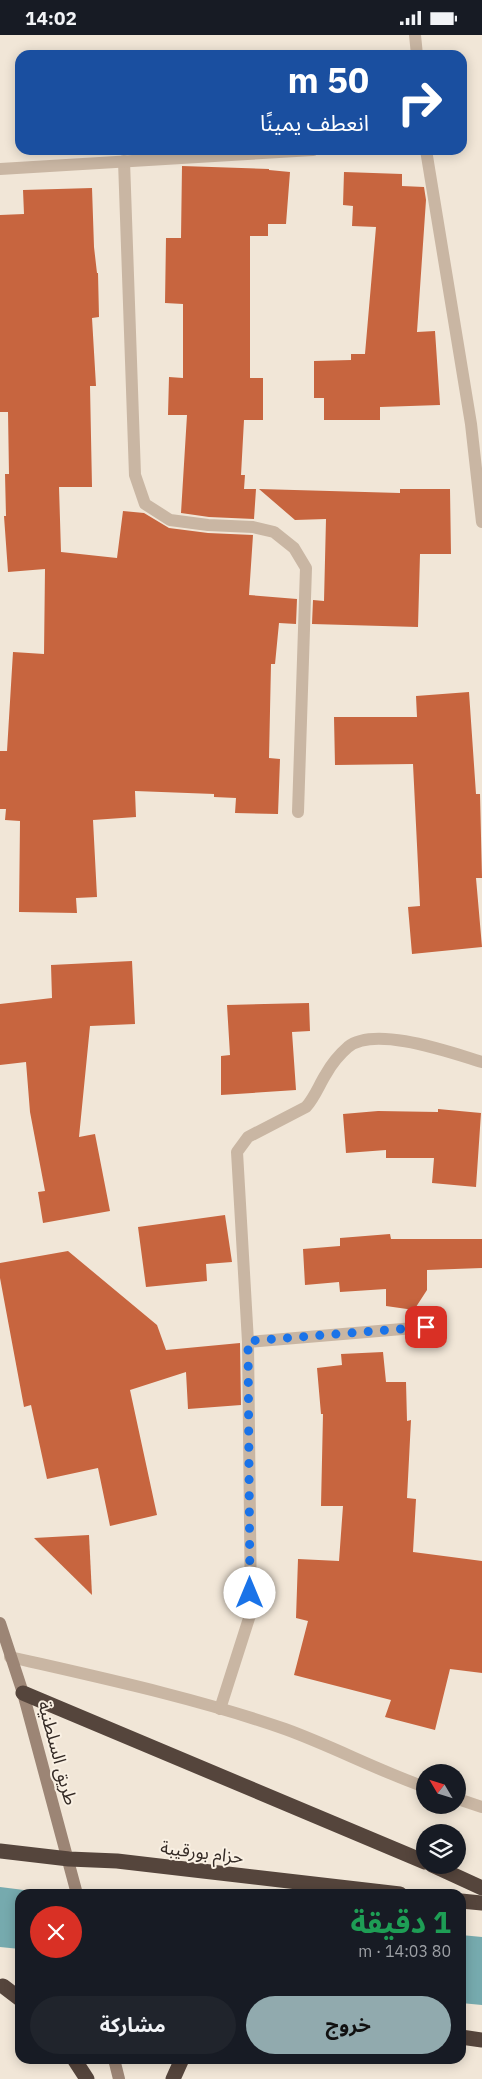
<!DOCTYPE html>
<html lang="ar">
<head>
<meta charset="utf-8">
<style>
  :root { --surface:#171b24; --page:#20242c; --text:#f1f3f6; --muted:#9ea1a6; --accent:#91aaae }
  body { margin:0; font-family:"IBM Plex Sans","Noto Sans Arabic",sans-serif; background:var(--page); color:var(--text); direction:rtl; height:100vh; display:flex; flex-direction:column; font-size:19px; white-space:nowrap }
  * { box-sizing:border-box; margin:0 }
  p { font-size:16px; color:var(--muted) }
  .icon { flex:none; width:28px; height:28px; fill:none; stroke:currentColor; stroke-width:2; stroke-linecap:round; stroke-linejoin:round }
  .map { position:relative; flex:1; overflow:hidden; direction:ltr }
  .sheet { position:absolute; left:15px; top:1854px; width:451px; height:175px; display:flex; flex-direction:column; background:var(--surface); border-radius:15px; box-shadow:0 2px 12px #0003; direction:rtl }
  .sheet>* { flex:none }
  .guide { position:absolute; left:15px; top:15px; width:452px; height:105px; border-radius:15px; box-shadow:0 2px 12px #0003; direction:rtl; background:#1a4fa0; color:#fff; overflow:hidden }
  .needle { width:32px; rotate:308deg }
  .fabs { position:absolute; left:416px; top:1729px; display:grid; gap:10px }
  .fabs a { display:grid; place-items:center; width:50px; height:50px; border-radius:50%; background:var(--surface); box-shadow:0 2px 12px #0003; font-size:25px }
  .pin { position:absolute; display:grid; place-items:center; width:42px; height:42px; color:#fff; margin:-21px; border-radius:10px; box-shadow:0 2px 8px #0006 }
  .me { position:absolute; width:55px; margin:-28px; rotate:0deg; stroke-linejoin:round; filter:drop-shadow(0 0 4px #0008) }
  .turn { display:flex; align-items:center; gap:18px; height:105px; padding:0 15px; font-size:22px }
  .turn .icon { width:65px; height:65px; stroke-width:2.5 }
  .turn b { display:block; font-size:35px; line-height:42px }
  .round { display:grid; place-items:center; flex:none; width:52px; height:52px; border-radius:26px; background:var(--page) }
  .summary { display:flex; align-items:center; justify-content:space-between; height:85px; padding:0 15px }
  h1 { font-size:30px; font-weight:700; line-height:38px; color:#1e9e55 }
  .primary-button { display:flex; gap:10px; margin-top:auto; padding:10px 15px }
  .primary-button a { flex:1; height:58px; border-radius:30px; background:var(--accent); color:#111; font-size:20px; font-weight:700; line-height:58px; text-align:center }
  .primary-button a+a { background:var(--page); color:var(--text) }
  .status { display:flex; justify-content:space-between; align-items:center; height:35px; padding:0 25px; background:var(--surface); direction:ltr }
  .status svg { height:14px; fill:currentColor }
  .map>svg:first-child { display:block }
</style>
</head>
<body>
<div class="status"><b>14:02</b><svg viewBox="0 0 49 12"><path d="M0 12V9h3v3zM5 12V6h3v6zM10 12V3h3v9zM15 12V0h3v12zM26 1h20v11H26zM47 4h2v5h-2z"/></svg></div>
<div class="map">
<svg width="482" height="2044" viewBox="0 0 482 2044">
  <rect width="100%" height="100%" fill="#f1e6d7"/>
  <g fill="#76aaae">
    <polygon points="0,1852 40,1857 40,1859 20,1859 20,1914 0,1912"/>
    <polygon points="461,1900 482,1902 482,1970 461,1968"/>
  </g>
  <g fill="#c7653f">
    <polygon points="182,131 269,134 269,135 290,137 286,189 268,189 268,201 250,201 250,343 263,343 263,385 244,385 241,440 245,440 244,454 256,454 254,484 209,482 181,478 187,380 168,380 169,342 183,343 183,269 165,268 166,203 181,203"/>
    <polygon points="344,137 402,139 402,151 424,152 426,165 417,297 435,296 440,370 380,372 380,385 324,385 324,363 314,363 314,326 351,325 351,319 365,319 376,192 352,191 353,171 343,170"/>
    <polygon points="92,153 94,212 97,238 98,238 99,282 92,283 96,351 90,351 92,452 59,452 61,517 117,523 123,476 144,478 169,493 208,498 253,500 249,560 297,564 296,589 279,588 275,629 271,629 269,723 280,724 278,779 235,778 236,763 214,762 214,759 135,756 136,782 93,785 97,862 76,863 77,878 19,877 20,786 5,785 6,774 0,774 0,716 7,716 13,617 44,619 45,534 8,537 4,481 6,481 5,439 9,439 8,377 0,377 0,180 24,179 23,155"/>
    <polygon points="259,454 400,458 400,454 450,454 451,519 420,519 418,592 312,589 313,565 324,566 326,484 295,485"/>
    <polygon points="469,657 476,759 480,759 482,843 476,843 482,912 412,919 408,872 420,871 413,729 335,730 334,682 417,682 416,661"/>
    <polygon points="132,926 135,989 90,991 79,1102 95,1099 110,1176 43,1188 38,1157 45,1156 30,1077 26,1027 0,1030 0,969 52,963 51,930"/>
    <polygon points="309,968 310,996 292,997 296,1055 221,1060 221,1021 230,1020 227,970"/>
    <polygon points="438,1074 481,1078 476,1152 432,1148 434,1123 386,1123 386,1115 346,1118 343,1079 378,1076 438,1077"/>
    <polygon points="225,1180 232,1227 206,1229 207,1246 146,1252 138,1192"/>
    <polygon points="390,1199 391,1204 482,1204 482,1233 427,1235 427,1255 414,1275 386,1271 386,1254 340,1257 339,1247 305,1250 303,1214 340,1211 340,1203"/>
    <polygon points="68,1216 157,1290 166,1315 240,1308 241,1370 188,1374 186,1337 130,1355 157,1480 110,1491 98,1433 47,1444 31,1370 24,1372 0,1243 0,1228"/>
    <polygon points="383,1317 386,1347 406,1347 407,1386 411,1385 407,1463 416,1464 413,1517 482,1526 482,1638 450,1634 435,1695 385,1682 391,1665 294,1640 308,1586 296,1583 298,1524 339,1526 343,1471 321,1471 323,1379 321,1379 317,1333 342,1330 341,1319"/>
    <polygon points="89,1500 92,1560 34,1503"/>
  </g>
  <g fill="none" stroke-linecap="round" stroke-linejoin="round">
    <g stroke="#c9b6a3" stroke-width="12">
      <polyline points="415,0 417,20"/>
      <polyline points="426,115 471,389 482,487"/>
      <polyline points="124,126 135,440 145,469 170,485 208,490 253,492 274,497 294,513 306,533 298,777"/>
      <polyline points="0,134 313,115"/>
      <polyline points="248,1307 426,1292"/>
      <path d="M10 1622C102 1643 196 1663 285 1694 332 1711 377 1735 425 1752"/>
      <path d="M220 1674 251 1577 248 1307 237 1117 248 1102 306 1072C315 1062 319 1050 326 1039 331 1030 340 1019 348 1012 375 990 452 1018 482 1027"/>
      <polyline points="458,1764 482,1772"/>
    </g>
    <g stroke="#9c8575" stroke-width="12">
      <polyline points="0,1588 23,1658 77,1859"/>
      <polyline points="114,2024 119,2044"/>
    </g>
    <g stroke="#55453c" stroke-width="15">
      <polyline points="23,1658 425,1827"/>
      <polyline points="0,1816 69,1824 117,1826 400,1859"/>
      <polyline points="432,1830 482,1853"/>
      <polyline points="461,1866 482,1868"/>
      <polyline points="3,1951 20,1964"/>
      <polyline points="461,2002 482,2005"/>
      <polyline points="74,2024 87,2044"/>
      <polyline points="173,2044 182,2024"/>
    </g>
  </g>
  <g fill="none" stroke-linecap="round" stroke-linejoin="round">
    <polyline stroke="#1a73e8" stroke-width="9" stroke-dasharray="0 16.2" points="250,1558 248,1306 426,1292"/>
  </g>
  <g text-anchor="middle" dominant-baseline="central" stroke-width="4" stroke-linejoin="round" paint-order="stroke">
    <g font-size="18" fill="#342a25" stroke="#f9f0e3">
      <text transform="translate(58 1718) rotate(75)">طريق السلطنية</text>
      <text transform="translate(202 1817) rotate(7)">حزام بورقيبة</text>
    </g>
  </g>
</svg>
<div class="fabs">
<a><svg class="needle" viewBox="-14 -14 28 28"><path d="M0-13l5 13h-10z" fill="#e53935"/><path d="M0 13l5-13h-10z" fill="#9ea1a6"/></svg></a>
<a><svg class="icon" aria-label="layers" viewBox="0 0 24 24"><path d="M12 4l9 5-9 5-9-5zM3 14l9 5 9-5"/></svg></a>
</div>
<div class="pin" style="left:426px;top:1292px;background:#d93025"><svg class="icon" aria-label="arrive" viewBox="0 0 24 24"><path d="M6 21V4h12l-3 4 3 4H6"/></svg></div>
<svg class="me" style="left:250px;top:1558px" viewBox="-20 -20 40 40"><circle r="19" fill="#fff"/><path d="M0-13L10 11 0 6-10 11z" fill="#1a73e8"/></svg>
<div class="guide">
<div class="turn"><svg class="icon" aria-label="right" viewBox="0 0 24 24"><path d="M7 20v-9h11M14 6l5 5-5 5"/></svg><div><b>50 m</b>انعطف يمينًا</div></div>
</div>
<section class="sheet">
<div class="summary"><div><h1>1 دقيقة</h1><p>80 m · 14:03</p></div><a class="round" style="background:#d93025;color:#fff"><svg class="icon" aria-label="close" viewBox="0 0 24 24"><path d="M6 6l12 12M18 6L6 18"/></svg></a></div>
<div class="primary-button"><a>خروج</a><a>مشاركة</a></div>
</section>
</div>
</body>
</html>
